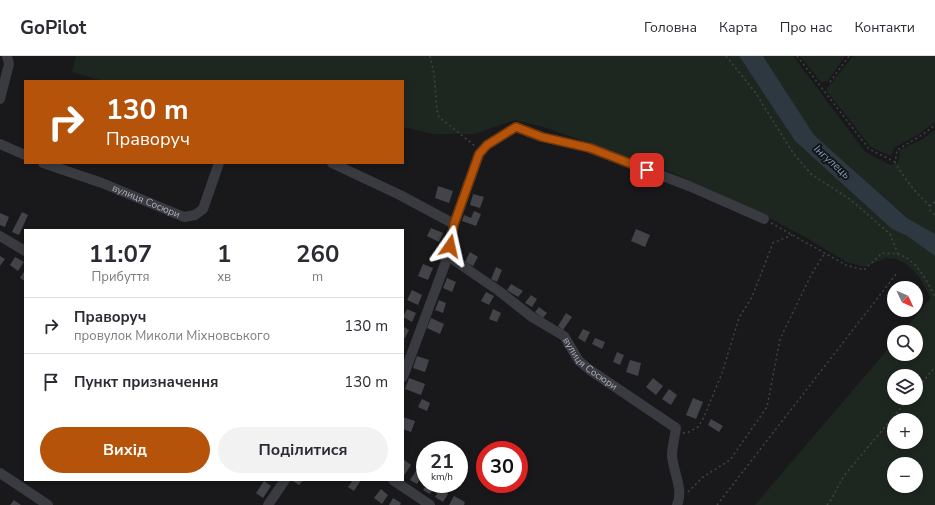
<!DOCTYPE html>
<html lang="uk">
<head>
<meta charset="utf-8">
<style>
  :root { --surface:#fff; --page:#f2f2f3; --text:#2b2b33; --muted:#7c7c81; --line:#e1e1e2; --accent:#b45309 }
  body { margin:0; font-family:"Nunito Sans",sans-serif; background:var(--page); color:var(--text); height:100vh; display:flex; flex-direction:column; font-size:15px; white-space:nowrap }
  * { box-sizing:border-box; margin:0 }
  p { font-size:13px; color:var(--muted) }
  .icon { flex:none; width:22px; height:22px; fill:none; stroke:currentColor; stroke-width:2; stroke-linecap:round; stroke-linejoin:round }
  .map { position:relative; flex:1; overflow:hidden }
  .drawer { position:absolute; left:24px; top:173px; width:380px; height:252px; display:flex; flex-direction:column; background:var(--surface); border-radius:0px; box-shadow:0 2px 6px #0003 }
  .drawer>* { flex:none }
  .guide { position:absolute; left:24px; top:24px; width:380px; height:84px; border-radius:0px; box-shadow:0 2px 6px #0003; background:#b45309; color:#fff; overflow:hidden }
  .needle { width:26px; rotate:134deg }
  .controls { position:absolute; left:887px; top:225px; display:grid; gap:8px }
  .controls a { display:grid; place-items:center; width:36px; height:36px; border-radius:50%; background:var(--surface); box-shadow:0 2px 6px #0003; font-size:20px }
  .speed { position:absolute; left:416px; top:385px; display:flex; gap:8px; font-size:20px; font-weight:700; text-align:center }
  .speed>* { display:grid; place-content:center; width:52px; height:52px; border-radius:50%; background:var(--surface); box-shadow:0 2px 6px #0003; line-height:1 }
  .speed small { font-size:10px; font-weight:400 }
  .speed .limit { border:6px solid #d22; background:#fff; color:#111 }
  .pin { position:absolute; display:grid; place-items:center; width:34px; height:34px; color:#fff; margin:-17px; border-radius:8px; box-shadow:0 2px 6px #0006 }
  .me { position:absolute; width:44px; margin:-22px; rotate:11deg; stroke-linejoin:round; filter:drop-shadow(0 0 3px #0008) }
  .turn { display:flex; align-items:center; gap:14px; height:84px; padding:0 16px; font-size:18px }
  .turn .icon { width:52px; height:52px; stroke-width:2.5 }
  .turn b { display:block; font-size:28px; line-height:34px }
  .eta { display:flex; justify-content:space-evenly; align-items:center; height:68px; text-align:center }
  .eta b { font-size:24px; font-weight:700; line-height:28px }
  .action { display:flex; gap:8px; margin-top:auto; padding:8px 16px }
  .action a { flex:1; height:46px; border-radius:24px; background:var(--accent); color:#fff; font-size:16px; font-weight:700; line-height:46px; text-align:center }
  .action a+a { background:var(--page); color:var(--text) }
  ul { padding:0; list-style:none }
  li { display:flex; align-items:center; gap:12px; height:56px; padding:0 16px; border-top:1px solid var(--line) }
  li div { flex:1 }
  li b { display:block; font-size:15px }
  li em { font-style:normal }
  header { display:flex; align-items:center; gap:24px; box-sizing:border-box; height:56px; padding:0 20px; background:var(--surface); border-bottom:1px solid var(--line) }
  header strong { font-size:19px }
  nav { display:flex; gap:22px; margin-inline-start:auto; font-size:14px }
  .map>svg:first-child { display:block }
</style>
</head>
<body>
<header>
<strong>GoPilot</strong>
<nav><a>Головна</a><a>Карта</a><a>Про нас</a><a>Контакти</a></nav>
</header>
<div class="map">
<svg width="935" height="449" viewBox="0 0 935 449">
  <rect width="100%" height="100%" fill="#19191c"/>
  <g fill="#1e271f" fill-rule="evenodd">
    <path d="M76 0H739L795 85 892 173 907 180 935 200V449H755L894 286V298H916V276H902L931 242 918 219 906 208 897 203 886 202 865 211 847 206 807 182 773 164 676 118 541 70 514 64 474 78H433L403 71V25H103L72 16ZM894 320H916V342H894ZM894 364H916V386H894ZM894 408H916V430H894Z"/>
    <polygon points="763,0 793,0 865,96 890,109 898,107 900,94 923,83 935,74 935,178 907,162 814,79"/>
    <polygon points="800,0 845,0 828,25 821,26"/>
    <polygon points="853,0 935,0 935,66 919,78 894,92 891,100 871,91 826,34"/>
  </g>
  <polygon fill="#2d3841" points="739,0 763,0 814,79 907,162 935,178 935,200 907,180 892,173 795,85"/>
  <g fill="#434449">
    <polygon points="438,130 453,135 449,147 435,142"/>
    <polygon points="473,138 484,141 480,152 470,149"/>
    <polygon points="474,155 481,158 476,170 462,165 464,159 471,162"/>
    <polygon points="22,156 28,159 19,179 12,176"/>
    <polygon points="0,157 9,161 5,171 0,169"/>
    <polygon points="431,172 443,177 439,186 427,180"/>
    <polygon points="636,173 650,179 645,191 631,185"/>
    <polygon points="470,196 478,201 473,210 465,206"/>
    <polygon points="0,200 5,203 0,210"/>
    <polygon points="15,201 24,206 18,215 10,209"/>
    <polygon points="423,208 433,212 428,224 418,220"/>
    <polygon points="496,211 502,214 497,226 491,223"/>
    <polygon points="25,214 25,225 20,222"/>
    <polygon points="447,222 456,226 452,236 443,232"/>
    <polygon points="511,228 523,235 518,241 507,234"/>
    <polygon points="412,234 422,239 418,249 407,244"/>
    <polygon points="486,236 494,240 489,249 481,245"/>
    <polygon points="531,239 537,243 532,251 525,247"/>
    <polygon points="439,244 446,247 443,257 435,254"/>
    <polygon points="539,251 547,257 543,262 535,256"/>
    <polygon points="407,253 416,257 412,266 403,261"/>
    <polygon points="493,253 501,257 497,266 489,263"/>
    <polygon points="566,257 572,261 563,274 558,270"/>
    <polygon points="431,262 444,268 440,278 427,272"/>
    <polygon points="403,270 409,274 405,282 403,281"/>
    <polygon points="583,273 590,276 585,286 578,282"/>
    <polygon points="595,282 605,286 602,293 592,288"/>
    <polygon points="617,296 624,299 620,309 613,306"/>
    <polygon points="417,300 429,304 425,316 413,312"/>
    <polygon points="630,304 641,307 638,320 626,316"/>
    <polygon points="409,322 425,328 421,339 405,333"/>
    <polygon points="653,322 663,330 656,339 646,331"/>
    <polygon points="669,333 677,339 671,349 662,343"/>
    <polygon points="693,342 703,346 696,363 686,359"/>
    <polygon points="422,343 430,347 427,355 418,351"/>
    <polygon points="403,361 415,365 411,376 403,373"/>
    <polygon points="711,363 723,370 719,376 708,369"/>
    <polygon points="403,403 411,409 403,421"/>
    <polygon points="416,415 422,420 417,428 410,424"/>
    <polygon points="291,424 303,424 299,429"/>
    <polygon points="353,424 361,424 354,435 348,431"/>
    <polygon points="264,425 271,430 263,442 256,437"/>
    <polygon points="427,428 432,428 435,430 430,438 423,434"/>
    <polygon points="381,433 388,439 382,448 374,442"/>
    <polygon points="440,433 448,438 443,446 435,441"/>
    <polygon points="454,440 465,446 464,449 449,449"/>
    <polygon points="393,442 401,447 400,449 389,449"/>
    <polygon points="14,444 21,449 10,449"/>
  </g>
  <g fill="none" stroke-linecap="round" stroke-linejoin="round">
    <g stroke="#3f4248" stroke-width="1.5" stroke-dasharray="2 3" stroke-linecap="butt">
      <polyline points="430,0 434,18 437,54 439,61 475,90"/>
      <polyline points="726,0 755,36 793,97 811,118 851,144 890,178 898,198"/>
      <polyline points="797,0 869,93 895,106"/>
      <polyline points="830,26 849,0"/>
      <polyline points="935,146 930,150 930,155 935,159"/>
      <path d="M930 150C915 136 904 123 895 106L897 94 922 79 935 69"/>
      <path d="M771 167 846 209 864 214 882 197C887 198 894 197 898 198 917 204 927 225 935 241"/>
      <polyline points="916,334 935,311"/>
      <polyline points="683,377 689,376 698,371 704,361 722,317 739,262 752,241 773,187 792,179"/>
      <polyline points="688,436 703,421 730,404 767,351 780,283 811,219 825,197"/>
      <polyline points="717,449 897,217"/>
      <polyline points="827,449 831,444 843,421 909,342"/>
    </g>
    <g stroke="#393b41" stroke-width="10">
      <polyline points="0,43 9,8 7,0"/>
      <polyline points="0,88 25,99"/>
      <path id="s1" d="M43 107 102 127 184 161 195 159 203 153 219 107"/>
      <polyline points="332,107 400,139 454,168"/>
      <polyline points="0,180 25,195"/>
      <path id="s2" d="M448 200 499 235 532 261 564 280 579 305 590 314 676 372C675 380 672 391 672 400 673 415 684 434 677 449"/>
      <polyline points="403,321 448,200 454,168 479,98 487,89 516,71 542,81 590,92 689,130 764,163"/>
      <polyline points="0,417 48,449"/>
      <polyline points="393,424 430,449"/>
      <polyline points="268,449 285,424"/>
    </g>
  </g>
  <g fill="none" stroke-linecap="round" stroke-linejoin="round">
    <defs>
      <polyline id="route" points="450,190 454,168 479,98 487,89 516,71 542,81 590,92 647,114"/>
    </defs>
    <use href="#route" stroke="#753606" stroke-width="10"/>
    <use href="#route" stroke="#b45309" stroke-width="7"/>
  </g>
  <g text-anchor="middle" dominant-baseline="central" stroke-width="4" stroke-linejoin="round" paint-order="stroke">
    <g font-size="10" fill="#aab0bc" stroke="#141417">
      <text stroke="none"><textPath href="#s1" startOffset="110">вулиця Сосюри</textPath></text>
      <text stroke="none"><textPath href="#s2" startOffset="180">вулиця Сосюри</textPath></text>
    </g>
    <g font-size="11" font-style="italic" fill="#7e9eba" stroke="#141417">
      <text transform="translate(832 106) rotate(42)">Інгулець</text>
    </g>
  </g>
</svg>
<div class="controls">
<a><svg class="needle" viewBox="-14 -14 28 28"><path d="M0-13l5 13h-10z" fill="#e53935"/><path d="M0 13l5-13h-10z" fill="#7c7c81"/></svg></a>
<a><svg class="icon" aria-label="search" viewBox="0 0 24 24"><circle cx="10" cy="10" r="6"/><path d="M15 15l6 6"/></svg></a>
<a><svg class="icon" aria-label="layers" viewBox="0 0 24 24"><path d="M12 4l9 5-9 5-9-5zM3 14l9 5 9-5"/></svg></a>
<a>+</a>
<a>−</a>
</div>
<div class="speed"><div>21<small>km/h</small></div><div class="limit">30</div></div>
<div class="pin" style="left:647px;top:114px;background:#d93025"><svg class="icon" aria-label="arrive" viewBox="0 0 24 24"><path d="M6 21V4h12l-3 4 3 4H6"/></svg></div>
<svg class="me" style="left:450px;top:190px" viewBox="-20 -20 40 40"><path d="M0-17L14 15 0 8-14 15z" fill="#b45309" stroke="#fff" stroke-width="4"/></svg>
<div class="guide">
<div class="turn"><svg class="icon" aria-label="right" viewBox="0 0 24 24"><path d="M7 20v-9h11M14 6l5 5-5 5"/></svg><div><b>130 m</b>Праворуч</div></div>
</div>
<section class="drawer">
<div class="eta">
<div><b>11:07</b><p>Прибуття</p></div>
<div><b>1</b><p>хв</p></div>
<div><b>260</b><p>m</p></div>
</div>
<ul>
<li><svg class="icon" aria-label="right" viewBox="0 0 24 24"><path d="M7 20v-9h11M14 6l5 5-5 5"/></svg><div><b>Праворуч</b><p>провулок Миколи Міхновського</p></div><em>130 m</em></li>
<li><svg class="icon" aria-label="arrive" viewBox="0 0 24 24"><path d="M6 21V4h12l-3 4 3 4H6"/></svg><div><b>Пункт призначення</b></div><em>130 m</em></li>
</ul>
<div class="action"><a>Вихід</a><a>Поділитися</a></div>
</section>
</div>
</body>
</html>
